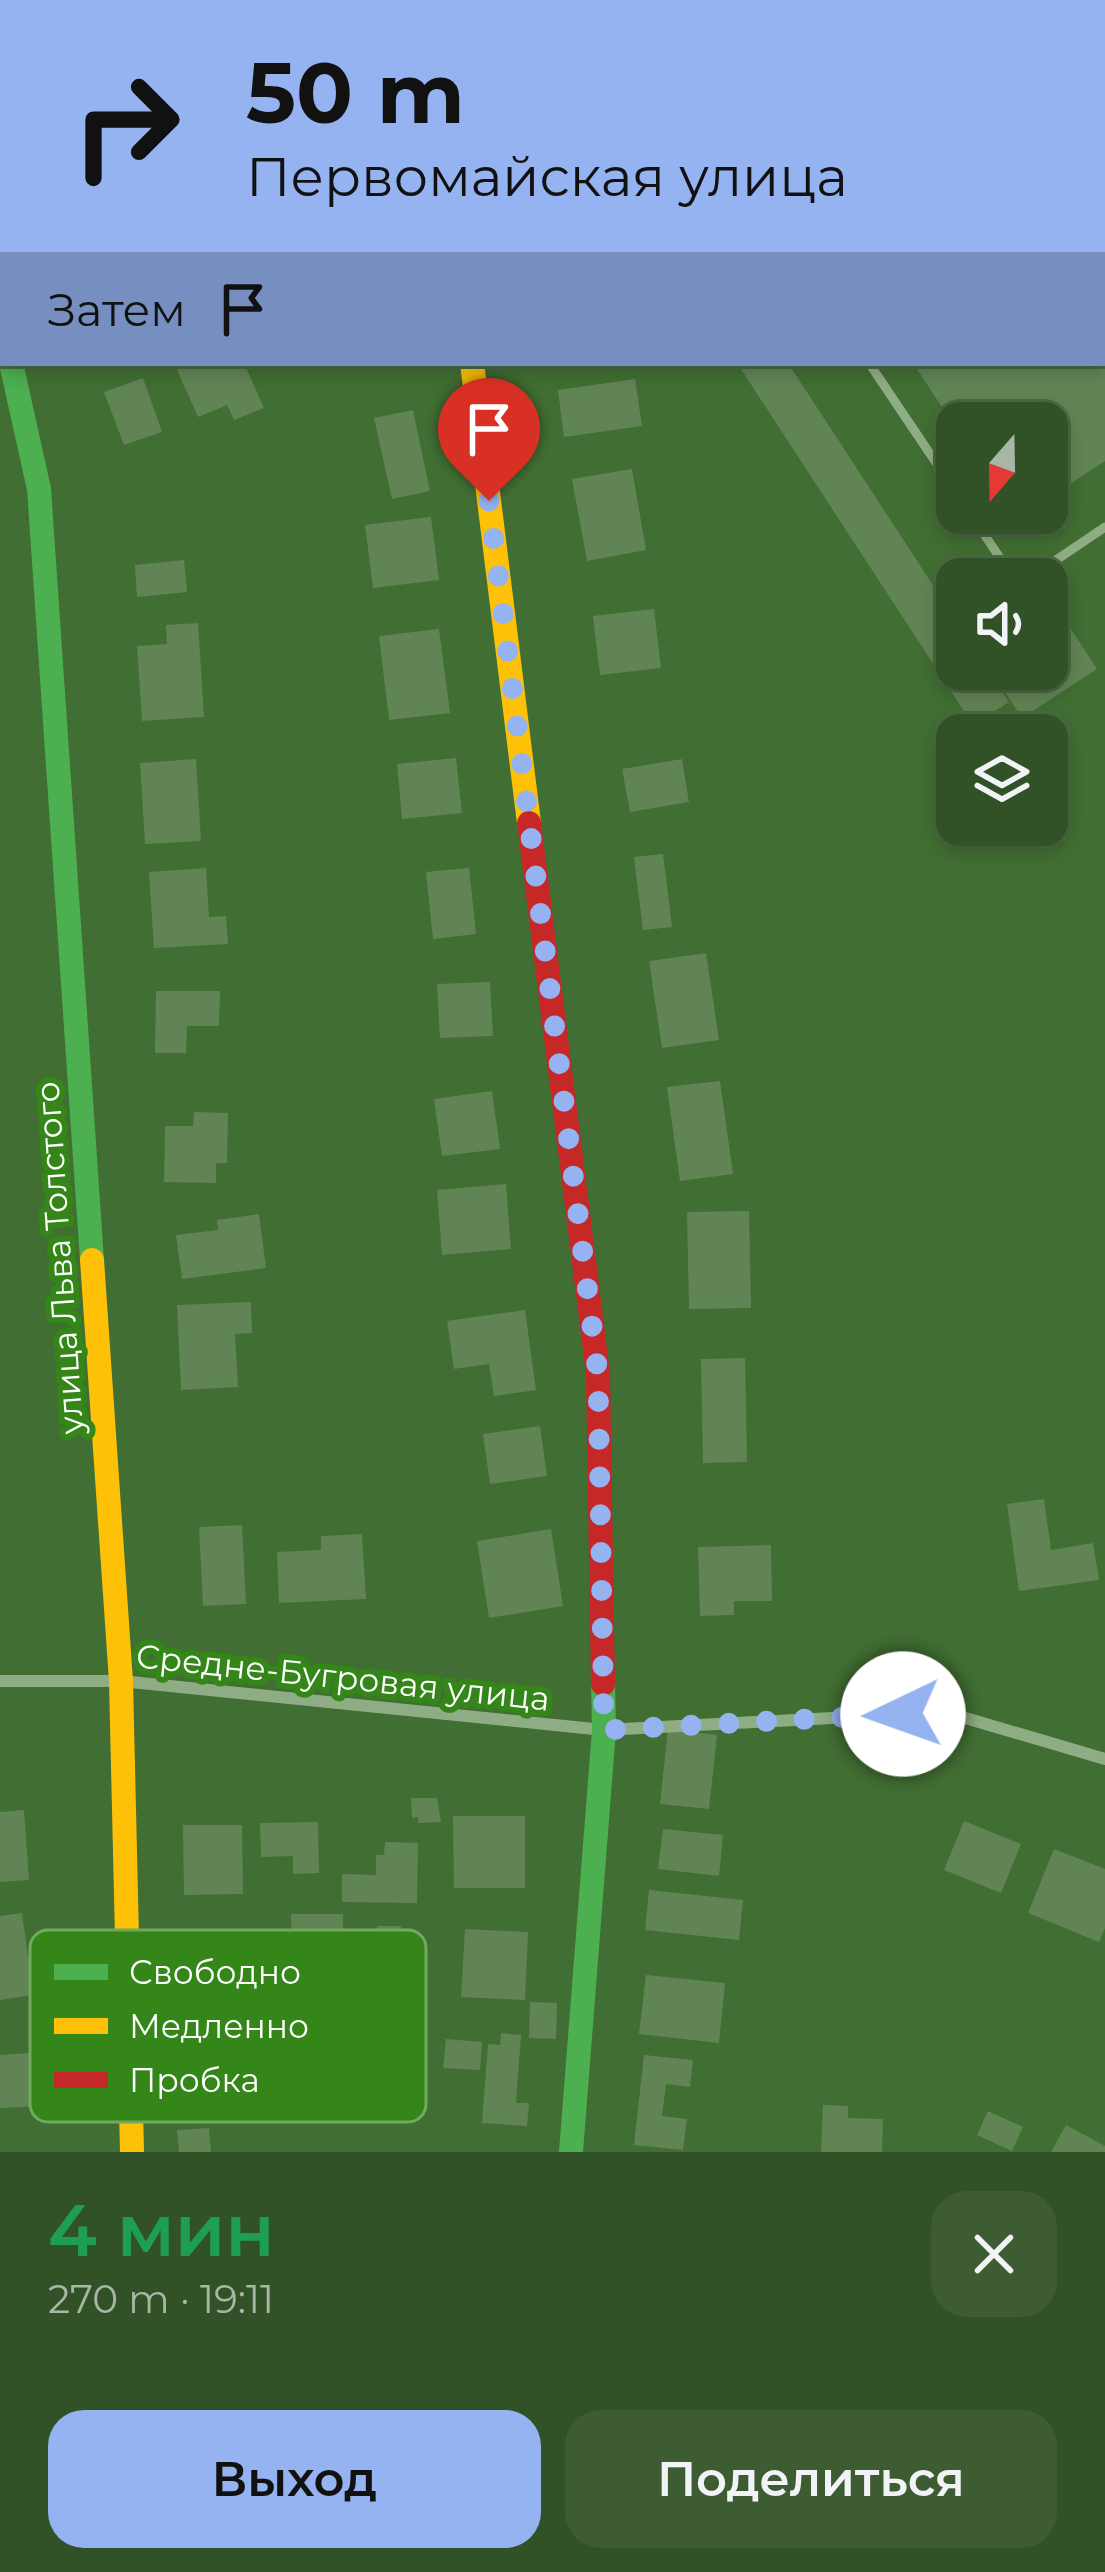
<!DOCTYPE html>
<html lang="ru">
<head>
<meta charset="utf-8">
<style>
  :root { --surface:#315226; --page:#3d5c32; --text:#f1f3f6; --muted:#a8b6a7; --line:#4c6943; --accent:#95b2f1 }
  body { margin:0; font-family:Montserrat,sans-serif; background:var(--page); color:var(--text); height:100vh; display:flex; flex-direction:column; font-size:45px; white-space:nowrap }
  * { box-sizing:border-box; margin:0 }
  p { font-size:39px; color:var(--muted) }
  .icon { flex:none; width:66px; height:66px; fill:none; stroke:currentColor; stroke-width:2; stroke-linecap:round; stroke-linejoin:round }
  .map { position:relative; height:2152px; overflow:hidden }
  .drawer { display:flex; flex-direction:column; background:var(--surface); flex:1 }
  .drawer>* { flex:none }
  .guide { position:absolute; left:0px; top:0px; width:1107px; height:366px; box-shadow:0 6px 18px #0003,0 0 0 3px var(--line); background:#95b2f1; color:#111; overflow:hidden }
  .needle { width:78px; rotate:200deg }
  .tools { position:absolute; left:936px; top:402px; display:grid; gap:24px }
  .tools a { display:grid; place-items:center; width:132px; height:132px; border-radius:24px; background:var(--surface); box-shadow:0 6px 18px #0003,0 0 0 3px var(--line); font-size:60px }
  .pin { position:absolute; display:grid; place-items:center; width:102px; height:102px; color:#fff; margin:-123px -51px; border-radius:50% 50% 50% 0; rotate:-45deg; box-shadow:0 0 12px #0007 }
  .pin .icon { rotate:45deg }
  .me { position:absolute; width:132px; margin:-66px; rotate:267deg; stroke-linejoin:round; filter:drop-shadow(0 0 9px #0008) }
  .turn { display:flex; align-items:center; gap:42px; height:252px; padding:0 48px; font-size:54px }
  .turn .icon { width:156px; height:156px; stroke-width:2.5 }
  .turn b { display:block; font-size:84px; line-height:102px }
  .then { display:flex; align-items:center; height:114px; padding:0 48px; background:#0003; gap:24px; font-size:45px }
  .round { display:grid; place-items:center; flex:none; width:126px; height:126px; border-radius:36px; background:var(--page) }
  .overview { display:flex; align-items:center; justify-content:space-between; height:204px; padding:0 48px }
  h1 { font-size:72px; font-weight:600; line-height:90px; color:#1e9e55 }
  .action { display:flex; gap:24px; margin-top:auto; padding:24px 48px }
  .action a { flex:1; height:138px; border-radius:36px; background:var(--accent); color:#111; font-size:48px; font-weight:600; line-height:138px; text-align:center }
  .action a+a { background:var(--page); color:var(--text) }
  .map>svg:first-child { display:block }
</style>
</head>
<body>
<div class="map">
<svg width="1105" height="2152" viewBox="0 0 1105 2152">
  <rect width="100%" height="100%" fill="#416e32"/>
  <g fill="#618455">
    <polygon points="174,363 244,363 264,408 234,420 227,405 198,417"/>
    <polygon points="737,363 788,363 957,622 957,669 987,669 1009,702 973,725"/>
    <polygon points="913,363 1105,363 1105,461 1047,499 1047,423 957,423 957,430"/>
    <polygon points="143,378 162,432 124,445 104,392"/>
    <polygon points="635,379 642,426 564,437 558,390"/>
    <polygon points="413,410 430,491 392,499 374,418"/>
    <polygon points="632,469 646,550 587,561 572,479"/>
    <polygon points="431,517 439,580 373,588 365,525"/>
    <polygon points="184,560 187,592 137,597 135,565"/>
    <polygon points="1056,606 1097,669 1022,718 990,669 1047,669 1047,611"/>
    <polygon points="654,609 661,668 600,675 593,616"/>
    <polygon points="198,623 204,717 142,721 137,646 167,644 166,625"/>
    <polygon points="439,629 450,713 389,720 379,636"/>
    <polygon points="456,758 462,813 402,819 397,764"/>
    <polygon points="196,759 201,841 145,844 140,763"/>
    <polygon points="682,759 689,802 630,812 622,769"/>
    <polygon points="663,854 672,927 643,930 634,857"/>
    <polygon points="206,868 209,917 226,916 228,944 154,948 149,872"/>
    <polygon points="469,868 476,934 433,939 426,872"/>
    <polygon points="706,953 719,1040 662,1048 649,961"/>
    <polygon points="490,982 493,1036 440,1038 437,984"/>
    <polygon points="156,991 220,991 219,1026 187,1026 186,1053 155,1053"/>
    <polygon points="720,1081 733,1174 680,1181 667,1087"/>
    <polygon points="492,1091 500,1149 442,1156 434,1099"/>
    <polygon points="194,1112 228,1113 227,1163 216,1163 216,1183 164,1182 165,1126 193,1126"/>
    <polygon points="506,1184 511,1249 442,1255 437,1190"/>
    <polygon points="749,1211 751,1308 689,1309 687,1212"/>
    <polygon points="259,1214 266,1268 182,1279 176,1235 218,1230 217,1220"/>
    <polygon points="251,1302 252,1333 235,1334 238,1387 181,1390 177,1305"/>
    <polygon points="525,1310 536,1390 494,1396 489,1364 454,1369 447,1321"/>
    <polygon points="745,1358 747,1462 703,1463 701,1359"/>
    <polygon points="540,1426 547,1476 490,1484 483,1434"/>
    <polygon points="1044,1499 1051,1550 1093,1543 1099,1580 1019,1591 1007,1504"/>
    <polygon points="242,1525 246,1604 203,1606 199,1527"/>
    <polygon points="551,1529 563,1606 489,1618 477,1541"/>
    <polygon points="362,1534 366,1599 279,1603 277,1552 321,1550 321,1536"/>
    <polygon points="771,1545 772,1601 734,1601 734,1615 700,1616 698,1547"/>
    <polygon points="668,1729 717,1735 709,1809 660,1804"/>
    <polygon points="411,1798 437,1798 441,1822 418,1823 418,1817 412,1818"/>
    <polygon points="24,1810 29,1880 0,1882 0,1812"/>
    <polygon points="453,1816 525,1816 525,1888 454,1888"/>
    <polygon points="964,1821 1021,1844 1001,1893 944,1870"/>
    <polygon points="318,1822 319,1873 293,1874 293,1856 261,1857 260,1823"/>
    <polygon points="183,1825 242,1825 243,1894 184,1895"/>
    <polygon points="663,1829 723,1835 719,1876 658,1869"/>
    <polygon points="385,1842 418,1843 417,1903 342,1902 342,1874 376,1875 376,1855 384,1855"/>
    <polygon points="1054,1849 1105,1869 1105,1928 1099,1942 1028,1913"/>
    <polygon points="649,1890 743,1900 739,1940 645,1930"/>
    <polygon points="22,1913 33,1995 0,2000 0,1916"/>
    <polygon points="291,1914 343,1914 343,1940 292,1941"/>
    <polygon points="377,1926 401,1926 401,1944 378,1944"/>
    <polygon points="465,1929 528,1932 525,2000 461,1997"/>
    <polygon points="646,1975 725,1983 719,2043 639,2034"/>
    <polygon points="530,2002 557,2003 556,2039 529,2038"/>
    <polygon points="501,2033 521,2035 516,2103 529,2103 527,2126 482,2123 488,2044 500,2045"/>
    <polygon points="446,2039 482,2042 480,2070 443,2068"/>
    <polygon points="46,2052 49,2106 0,2108 0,2055"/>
    <polygon points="644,2055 693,2060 690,2087 666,2084 662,2116 687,2119 683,2150 634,2145"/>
    <polygon points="823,2105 848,2106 848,2118 883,2119 882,2152 821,2152"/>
    <polygon points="988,2111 1023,2127 1012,2151 977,2135"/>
    <polygon points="1066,2125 1105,2146 1105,2152 1051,2152"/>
    <polygon points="209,2128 211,2152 179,2152 177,2130"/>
  </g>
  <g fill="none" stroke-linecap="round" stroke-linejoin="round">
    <g stroke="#8fad84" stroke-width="9">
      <polyline points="1051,3 1056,0"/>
      <polyline points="869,363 957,494"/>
      <polyline points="970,513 1014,579"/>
      <polyline points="1028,579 1105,527"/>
    </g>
    <g stroke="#8fad84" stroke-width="12">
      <polyline points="421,0 422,3"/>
      <polyline points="0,1681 121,1681 604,1730 945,1712 1105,1759"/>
    </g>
    <g stroke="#4caf50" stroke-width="24">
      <polyline points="11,363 39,489 92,1260"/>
      <polyline points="571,2152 604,1730 603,1684"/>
    </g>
    <g stroke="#ffc107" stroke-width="24">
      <polyline points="472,363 529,823"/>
      <polyline points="92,1260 121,1681 132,2152"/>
    </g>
    <g stroke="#c62828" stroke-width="24">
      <polyline points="756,3 761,0"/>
      <polyline points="0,331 3,329"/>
      <polyline points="529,823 598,1374 603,1684"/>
    </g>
  </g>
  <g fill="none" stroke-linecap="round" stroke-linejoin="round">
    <polyline stroke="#95b2f1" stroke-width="21" stroke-dasharray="0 37.8" points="489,501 598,1374 604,1730 903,1714"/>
  </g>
  <g text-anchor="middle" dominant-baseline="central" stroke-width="12" stroke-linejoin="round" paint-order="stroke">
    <g font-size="33" fill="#fff" stroke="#348619">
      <text transform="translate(59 1258) rotate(-94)">улица Льва Толстого</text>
      <text transform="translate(343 1677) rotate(6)">Средне-Бугровая улица</text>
    </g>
  </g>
  <rect x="30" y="1930" width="396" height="192" rx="18" fill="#348619" stroke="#71aa5e" stroke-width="3"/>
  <rect x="54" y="1964" width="54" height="16" fill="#4caf50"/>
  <rect x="54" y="2018" width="54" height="16" fill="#ffc107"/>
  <rect x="54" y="2072" width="54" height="16" fill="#c62828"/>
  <g font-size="33" fill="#fff">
    <text x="129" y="1984">Свободно</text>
    <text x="129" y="2038">Медленно</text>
    <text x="129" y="2092">Пробка</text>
  </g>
</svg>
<div class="tools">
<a><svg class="needle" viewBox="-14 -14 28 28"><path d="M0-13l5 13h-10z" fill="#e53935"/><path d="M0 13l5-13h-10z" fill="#a8b6a7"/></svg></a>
<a><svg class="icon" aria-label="sound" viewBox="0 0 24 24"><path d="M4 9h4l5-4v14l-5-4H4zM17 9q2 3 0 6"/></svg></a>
<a><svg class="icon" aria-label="layers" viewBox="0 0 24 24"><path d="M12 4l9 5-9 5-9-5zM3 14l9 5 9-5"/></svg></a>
</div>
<div class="pin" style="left:489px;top:501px;background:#d93025"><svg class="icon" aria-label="arrive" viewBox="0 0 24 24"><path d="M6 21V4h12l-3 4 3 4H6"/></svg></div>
<svg class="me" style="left:903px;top:1714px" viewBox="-20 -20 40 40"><circle r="19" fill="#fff"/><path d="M0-13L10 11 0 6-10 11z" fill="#95b2f1"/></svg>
<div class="guide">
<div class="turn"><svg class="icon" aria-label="right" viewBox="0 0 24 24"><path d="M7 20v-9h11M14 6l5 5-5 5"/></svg><div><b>50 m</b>Первомайская улица</div></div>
<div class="then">Затем<svg class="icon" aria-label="arrive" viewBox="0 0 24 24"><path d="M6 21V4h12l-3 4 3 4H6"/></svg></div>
</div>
</div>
<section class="drawer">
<div class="overview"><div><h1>4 мин</h1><p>270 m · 19:11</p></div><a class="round"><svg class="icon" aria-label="close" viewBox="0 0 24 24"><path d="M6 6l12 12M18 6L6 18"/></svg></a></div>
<div class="action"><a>Выход</a><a>Поделиться</a></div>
</section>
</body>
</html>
